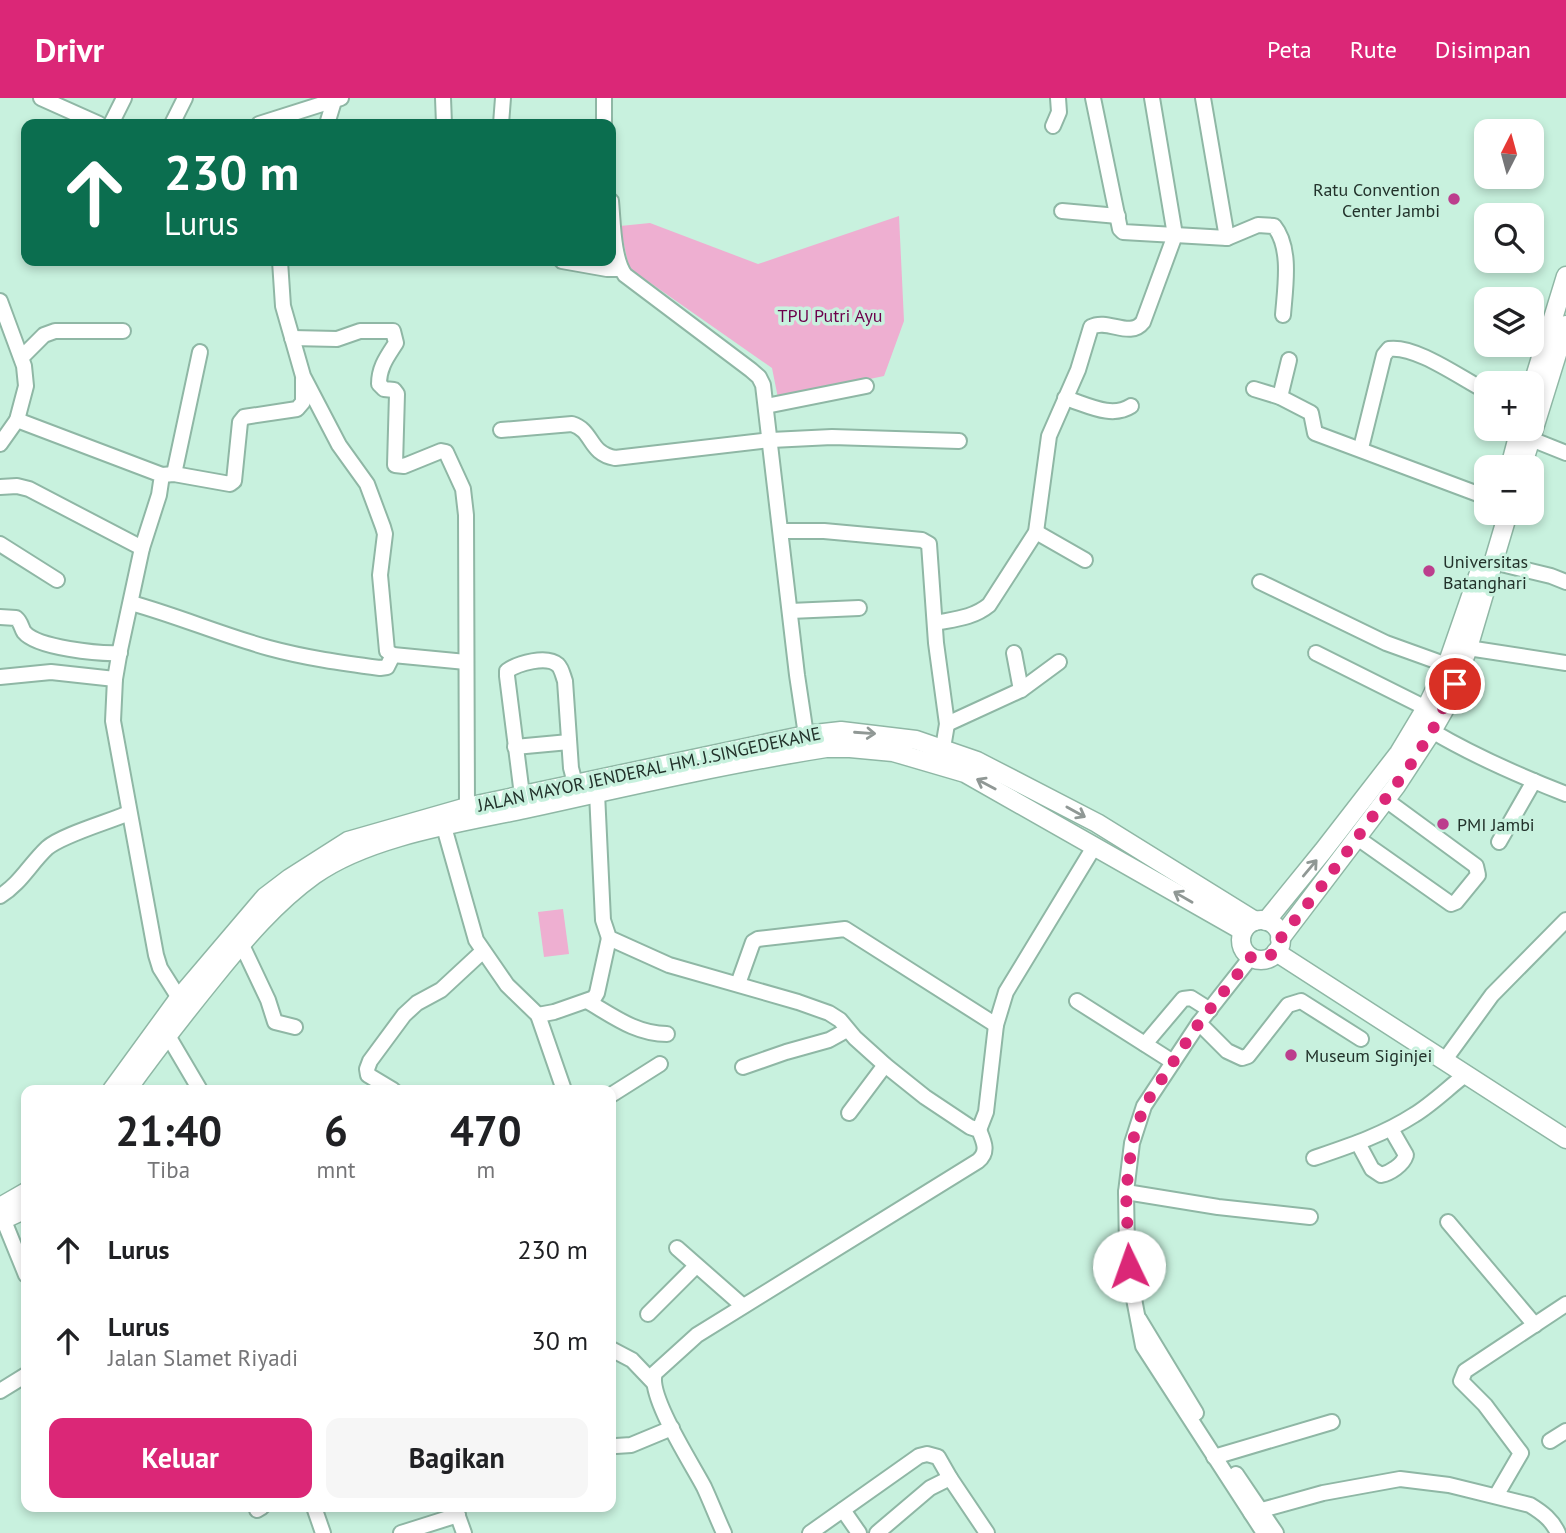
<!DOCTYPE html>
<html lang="id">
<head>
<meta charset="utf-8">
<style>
  :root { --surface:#fff; --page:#f6f6f6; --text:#202124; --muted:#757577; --accent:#db2777 }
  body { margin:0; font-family:"PT Sans",sans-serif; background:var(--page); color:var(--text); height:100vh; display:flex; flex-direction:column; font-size:26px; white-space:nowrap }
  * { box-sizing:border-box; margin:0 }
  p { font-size:23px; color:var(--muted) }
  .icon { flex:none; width:38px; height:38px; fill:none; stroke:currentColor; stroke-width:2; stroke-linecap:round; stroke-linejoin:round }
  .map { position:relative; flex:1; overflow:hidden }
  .panel { position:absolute; left:21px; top:987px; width:595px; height:427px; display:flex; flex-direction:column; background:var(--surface); border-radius:14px; box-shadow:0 4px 10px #0003 }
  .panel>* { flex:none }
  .guide { position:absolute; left:21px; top:21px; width:595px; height:147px; border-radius:14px; box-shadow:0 4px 10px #0003; background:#0b6e4f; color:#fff; overflow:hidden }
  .needle { width:46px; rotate:6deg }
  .fabs { position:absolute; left:1474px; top:21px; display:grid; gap:14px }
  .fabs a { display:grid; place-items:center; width:70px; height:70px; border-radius:14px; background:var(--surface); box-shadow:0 4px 10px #0003; font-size:35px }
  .pin { position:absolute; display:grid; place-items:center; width:60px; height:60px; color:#fff; margin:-30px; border:4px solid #fff; border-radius:50%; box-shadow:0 2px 7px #0007 }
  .me { position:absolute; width:77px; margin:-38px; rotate:357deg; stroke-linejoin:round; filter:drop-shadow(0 0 5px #0008) }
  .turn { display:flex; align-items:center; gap:24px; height:147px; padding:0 28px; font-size:32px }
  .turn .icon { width:91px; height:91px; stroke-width:2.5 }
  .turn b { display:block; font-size:49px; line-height:60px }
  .eta { display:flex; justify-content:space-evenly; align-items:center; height:119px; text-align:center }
  .eta b { font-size:42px; font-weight:600; line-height:49px }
  .action { display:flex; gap:14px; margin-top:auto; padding:14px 28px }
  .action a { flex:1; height:80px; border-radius:14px; background:var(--accent); color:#fff; font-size:28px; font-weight:600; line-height:80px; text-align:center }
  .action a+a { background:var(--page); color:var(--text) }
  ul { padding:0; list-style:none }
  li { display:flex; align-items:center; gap:21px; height:91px; padding:0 28px }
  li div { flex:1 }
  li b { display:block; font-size:26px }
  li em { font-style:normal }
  header { display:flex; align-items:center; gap:42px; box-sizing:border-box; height:98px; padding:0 35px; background:var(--accent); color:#fff }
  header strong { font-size:33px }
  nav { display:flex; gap:38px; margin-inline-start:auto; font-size:24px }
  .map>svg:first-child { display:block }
</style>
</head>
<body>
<header>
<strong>Drivr</strong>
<nav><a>Peta</a><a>Rute</a><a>Disimpan</a></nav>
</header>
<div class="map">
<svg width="1566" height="1435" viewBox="0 0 1566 1435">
  <rect width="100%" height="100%" fill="#c8f1de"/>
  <g fill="#eeafd1">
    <polygon points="899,118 904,223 884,278 778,300 772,270 629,170 620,128 650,125 758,166"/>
    <polygon points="563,811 569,856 544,859 538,814"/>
  </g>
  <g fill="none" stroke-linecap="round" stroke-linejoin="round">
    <defs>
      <g id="minor">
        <polyline points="41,0 99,26"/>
        <polyline points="443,0 444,26"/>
        <polyline points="604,0 604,26"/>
        <path d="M1093 0 1120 131 1123 134 1227 140 1258 127 1274 128C1292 150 1285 190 1283 217"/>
        <polyline points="1203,0 1227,140"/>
        <polyline points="111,26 124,0"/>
        <polyline points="172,26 185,0"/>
        <polyline points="259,26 341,0"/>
        <polyline points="327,26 334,3"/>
        <polyline points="501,26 503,0"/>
        <polyline points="1053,28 1059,14 1058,0"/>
        <path d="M611 103C613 123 613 161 625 177L751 272 759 279 763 287 797 577 806 637"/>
        <polyline points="1062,113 1118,118"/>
        <polyline points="280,163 283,208 303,278 339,347 367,386 383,429 385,436 380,477 387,553 393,557 466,564"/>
        <polyline points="562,163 607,171 621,171"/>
        <polyline points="0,203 24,268 26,288 17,322 0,346"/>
        <path d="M292 240 337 241 360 233H393L396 245C387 259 379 269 379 286L384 291 394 292 397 296 395 367 404 368 441 353 446 354 463 391 466 417 467 709"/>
        <polyline points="22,259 44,237 55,233 123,233"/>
        <polyline points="1254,291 1280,299 1311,315 1315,335 1486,399"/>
        <polyline points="1280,299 1289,262"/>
        <path d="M1065 300C1086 306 1111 321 1131 308"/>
        <polyline points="766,308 866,288"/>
        <polyline points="17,322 162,377 159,397 142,450 120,552 115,581 113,623 156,857 160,870 179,900"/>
        <path d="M501 332 572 326C594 333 588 355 615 360L771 342 832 339 959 343"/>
        <polyline points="1531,341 1566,355"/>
        <path d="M1361 350 1384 257 1389 251C1416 247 1462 281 1486 293"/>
        <polyline points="174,376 200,254"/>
        <polyline points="162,377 174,376 230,386 234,383 240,324 244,319 297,311 303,304 303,281"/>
        <polyline points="0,389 17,388 29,391 142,450"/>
        <polyline points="781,433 824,433 922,442 929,446 936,545 947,626 943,650"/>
        <polyline points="1036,434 1085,462"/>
        <polyline points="0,446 57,482"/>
        <polyline points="1493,464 1551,478 1566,484"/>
        <polyline points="1260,484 1386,545 1447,567"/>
        <path d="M131 505C178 518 222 537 269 550 306 560 342 565 380 570L387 569 393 557"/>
        <polyline points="790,513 859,510"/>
        <path d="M0 519 16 520C21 524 21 529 24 534 37 550 99 556 120 555"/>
        <path d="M935 525C955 521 973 520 989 507L1036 434 1049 338 1078 272 1091 229C1108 220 1130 241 1143 224L1175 137 1152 0"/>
        <polyline points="1468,550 1566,565"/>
        <polyline points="1014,555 1021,592"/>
        <polyline points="1316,555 1426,610"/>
        <polyline points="0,579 51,574 115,581"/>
        <polyline points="947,626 1021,592 1059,564"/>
        <path d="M1432 633C1474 658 1520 678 1566 696"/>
        <polyline points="515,649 569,644"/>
        <path d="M597 695 603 822 609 840 669 867 798 904 829 915 840 922 855 940 885 967 925 999 970 1029 979 1032C984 1044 989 1054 978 1063L697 1237 655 1275C647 1297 692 1366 704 1389 711 1404 717 1420 724 1435"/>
        <path d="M522 697 507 578V573C518 565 547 557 558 567 562 571 563 578 565 583L571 670 575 685"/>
        <polyline points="444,729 476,842 507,887 538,917 564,992"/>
        <polyline points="1356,739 1451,806 1456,804 1478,777 1476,768 1386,702"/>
        <polyline points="1499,744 1534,683"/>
        <path d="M0 798C20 786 30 766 47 750 62 737 108 724 129 715"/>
        <polyline points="241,845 268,902 275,924 295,929"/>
        <polyline points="1251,859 1199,925 1144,1008 1132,1045 1126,1094 1127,1151 1131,1185 1143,1248 1264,1435"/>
        <polyline points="738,886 753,844 758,841 845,831 996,927"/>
        <path d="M587 903C613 918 636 936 667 936"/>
        <polyline points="1077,903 1173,964"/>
        <polyline points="538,917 554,914 594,900 597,895 609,840"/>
        <polyline points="1199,925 1227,953 1242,960 1248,958 1288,907 1301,903 1361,941"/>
        <polyline points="167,936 200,992"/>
        <polyline points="1145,946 1183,901 1191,900 1210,912"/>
        <polyline points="1444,963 1492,897 1566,822"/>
        <polyline points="743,969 786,954 829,942 847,932"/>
        <polyline points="393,992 368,977 367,971 370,963 404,917 417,905 441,892 482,854"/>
        <polyline points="611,997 660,966"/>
        <polyline points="849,1015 885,967"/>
        <polyline points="979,1032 986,1014 996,927 1006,894 1094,749"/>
        <path d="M1358 1045 1372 1071 1381 1077C1390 1075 1403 1067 1406 1057L1391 1031"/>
        <path d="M1314 1060C1349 1048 1383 1037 1414 1017 1432 1006 1448 990 1465 977"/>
        <polyline points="1126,1094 1218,1109 1310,1119"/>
        <polyline points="4,1123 26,1177"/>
        <polyline points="1448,1124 1535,1227"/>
        <polyline points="677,1150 743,1208"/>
        <polyline points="648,1216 696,1168"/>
        <polyline points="1139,1221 1196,1315"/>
        <polyline points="611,1251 632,1262 653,1284"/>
        <polyline points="0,1293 26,1277"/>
        <polyline points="1550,1343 1566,1333"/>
        <polyline points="616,1348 631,1347 672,1330"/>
        <polyline points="1214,1359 1332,1324"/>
        <polyline points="1236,1376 1276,1435"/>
        <polyline points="1496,1398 1521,1355 1485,1307 1461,1283 1465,1273 1566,1206"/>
        <polyline points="314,1409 323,1435"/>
        <polyline points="455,1410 464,1435"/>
        <polyline points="257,1412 262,1409"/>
        <polyline points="843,1412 859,1435"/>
        <path d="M1251 1415 1323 1395 1400 1381 1449 1387 1530 1407C1543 1415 1552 1422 1558 1435"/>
        <polyline points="401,1435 458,1417"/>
        <polyline points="810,1435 919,1358 927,1356 938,1359 950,1380"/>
        <polyline points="877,1435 930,1390 950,1380 987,1435"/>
      </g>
      <g id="major">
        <polyline points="1531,292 1566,178"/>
        <polyline points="1510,369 1520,331"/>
        <polyline points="1522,369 1566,227"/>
        <circle cx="1261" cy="842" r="20"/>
        <polyline points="1266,823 1323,753 1399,655 1426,610 1447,567 1479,475"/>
        <polyline points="1280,841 1396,688 1432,633 1448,605 1468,550 1508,415"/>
        <polyline points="1276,854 1566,1041"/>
        <polyline points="112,992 179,900 265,799 290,780 348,743 467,709 806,637 841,633 916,642 977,663 1097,725 1255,823"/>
        <path d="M127 992C155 953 184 916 214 879 244 842 275 805 314 777 369 738 459 725 525 711 625 689 725 666 826 650H850L893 654 965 675 1243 833"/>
        <polyline points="0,1109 26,1094"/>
        <polyline points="0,1123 26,1111"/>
      </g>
    </defs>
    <use href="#minor" stroke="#8fb7a5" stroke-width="18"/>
    <use href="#major" stroke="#8fb7a5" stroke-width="21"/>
    <use href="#minor" stroke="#fff" stroke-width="14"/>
    <use href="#major" stroke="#fff" stroke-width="18"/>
  </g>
  <defs><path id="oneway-shaft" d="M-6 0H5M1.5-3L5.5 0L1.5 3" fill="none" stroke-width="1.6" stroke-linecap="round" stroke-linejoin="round" transform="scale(1.75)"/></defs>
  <g stroke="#909895">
    <use href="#oneway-shaft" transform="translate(865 635) rotate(4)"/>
    <use href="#oneway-shaft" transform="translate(986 686) rotate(-152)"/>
    <use href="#oneway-shaft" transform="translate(1076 714) rotate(29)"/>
    <use href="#oneway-shaft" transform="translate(1310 770) rotate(-50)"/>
    <use href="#oneway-shaft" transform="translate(1183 799) rotate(-150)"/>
  </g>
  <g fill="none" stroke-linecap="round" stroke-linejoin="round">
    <polyline stroke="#db2777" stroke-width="12" stroke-dasharray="0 21.6" points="1129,1168 1126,1094 1132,1045 1144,1008 1199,925 1251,859 1263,861 1276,854 1280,841 1324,785 1411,666 1432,633 1455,586"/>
  </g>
  <g fill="#bc3e8d" stroke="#c8f1de" stroke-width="2.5">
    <circle cx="1454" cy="101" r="7"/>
    <circle cx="1429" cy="473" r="7"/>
    <circle cx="1443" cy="726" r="7"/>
    <circle cx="1291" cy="957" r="7"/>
  </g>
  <g text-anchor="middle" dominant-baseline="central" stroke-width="7" stroke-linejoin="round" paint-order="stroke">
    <g font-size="18" fill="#22322b" stroke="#c8f1de" text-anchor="start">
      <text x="1440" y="91" text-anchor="end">Ratu Convention<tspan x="1440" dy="21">Center Jambi</tspan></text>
      <text x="1443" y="463">Universitas<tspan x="1443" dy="21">Batanghari</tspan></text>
      <text x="1457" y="726">PMI Jambi</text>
      <text x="1305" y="957">Museum Siginjei</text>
    </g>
    <g font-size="18" fill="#6c004b" stroke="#c8f1de">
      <text x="830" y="217">TPU Putri Ayu</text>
    </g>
    <g font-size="18" fill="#22322b" stroke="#c8f1de">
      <text transform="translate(649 671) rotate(-12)">JALAN MAYOR JENDERAL HM. J.SINGEDEKANE</text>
    </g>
  </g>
</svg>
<div class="fabs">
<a><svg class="needle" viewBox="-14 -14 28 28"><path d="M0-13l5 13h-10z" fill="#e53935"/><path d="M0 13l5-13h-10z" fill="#757577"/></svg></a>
<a><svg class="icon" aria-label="search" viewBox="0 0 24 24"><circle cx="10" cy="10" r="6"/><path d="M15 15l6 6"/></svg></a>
<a><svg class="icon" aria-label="layers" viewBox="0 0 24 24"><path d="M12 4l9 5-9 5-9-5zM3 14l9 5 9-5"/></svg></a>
<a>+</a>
<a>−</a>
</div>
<div class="pin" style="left:1455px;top:586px;background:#d93025"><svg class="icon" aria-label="arrive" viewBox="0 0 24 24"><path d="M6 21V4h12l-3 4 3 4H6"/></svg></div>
<svg class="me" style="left:1129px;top:1168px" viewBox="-20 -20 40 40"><circle r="19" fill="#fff"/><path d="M0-13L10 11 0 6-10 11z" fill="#db2777"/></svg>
<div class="guide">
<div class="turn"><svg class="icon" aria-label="ahead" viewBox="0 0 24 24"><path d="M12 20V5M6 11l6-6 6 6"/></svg><div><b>230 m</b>Lurus</div></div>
</div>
<section class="panel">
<div class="eta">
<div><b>21:40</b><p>Tiba</p></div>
<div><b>6</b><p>mnt</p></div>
<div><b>470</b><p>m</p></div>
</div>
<ul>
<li><svg class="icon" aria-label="ahead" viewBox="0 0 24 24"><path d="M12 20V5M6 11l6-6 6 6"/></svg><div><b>Lurus</b></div><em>230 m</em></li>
<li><svg class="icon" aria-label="ahead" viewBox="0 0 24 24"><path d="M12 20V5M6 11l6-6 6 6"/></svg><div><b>Lurus</b><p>Jalan Slamet Riyadi</p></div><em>30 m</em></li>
</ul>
<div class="action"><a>Keluar</a><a>Bagikan</a></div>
</section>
</div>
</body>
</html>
